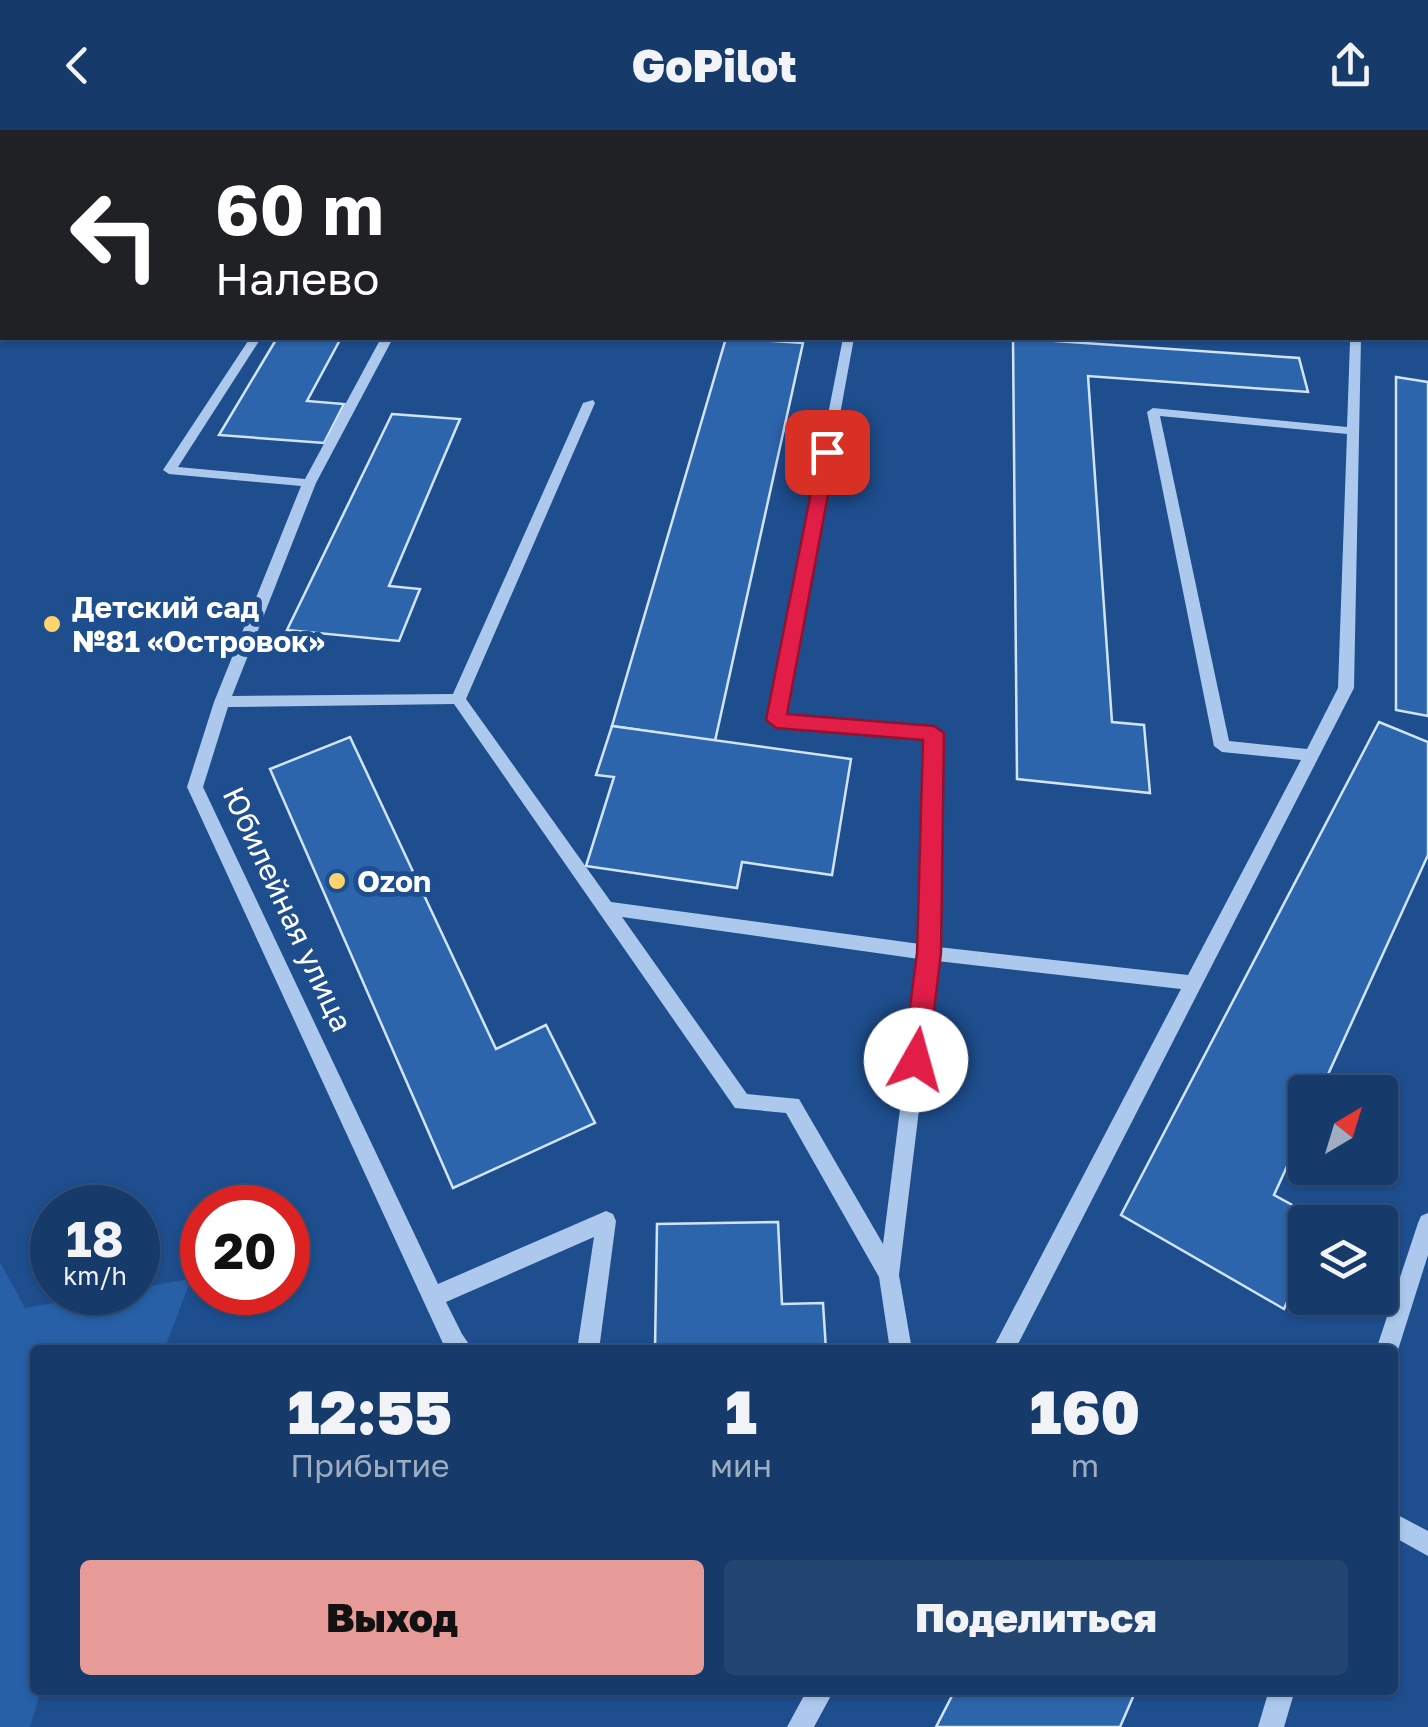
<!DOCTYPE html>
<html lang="ru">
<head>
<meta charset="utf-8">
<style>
  :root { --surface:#163a6a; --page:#234572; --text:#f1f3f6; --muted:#9eadc1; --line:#35547e; --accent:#e69b98 }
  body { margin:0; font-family:"Golos Text",sans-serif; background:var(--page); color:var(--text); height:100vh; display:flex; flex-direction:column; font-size:38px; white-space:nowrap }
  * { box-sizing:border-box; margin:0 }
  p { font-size:32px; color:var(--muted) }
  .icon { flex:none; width:55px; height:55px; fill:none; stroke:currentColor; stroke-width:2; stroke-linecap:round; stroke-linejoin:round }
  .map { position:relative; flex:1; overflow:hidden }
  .drawer { position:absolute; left:30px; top:1215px; width:1368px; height:350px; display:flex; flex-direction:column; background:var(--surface); border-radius:10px; box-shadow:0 2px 8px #0004,0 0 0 2px var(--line) }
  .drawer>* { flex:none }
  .guide { position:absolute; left:0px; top:0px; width:1430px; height:210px; box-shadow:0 2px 8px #0004,0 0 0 2px var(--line); background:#202124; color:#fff; overflow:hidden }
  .needle { width:65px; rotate:38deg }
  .controls { position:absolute; left:1288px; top:945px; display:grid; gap:20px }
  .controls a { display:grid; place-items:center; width:110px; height:110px; border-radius:10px; background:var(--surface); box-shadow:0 2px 8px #0004,0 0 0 2px var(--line); font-size:50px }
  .speed { position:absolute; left:30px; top:1055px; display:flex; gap:20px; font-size:50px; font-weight:700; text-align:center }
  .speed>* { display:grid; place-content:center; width:130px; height:130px; border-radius:50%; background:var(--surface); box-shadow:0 2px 8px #0004,0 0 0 2px var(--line); line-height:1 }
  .speed small { font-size:25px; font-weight:400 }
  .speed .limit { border:15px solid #d22; background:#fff; color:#111 }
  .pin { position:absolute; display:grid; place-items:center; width:85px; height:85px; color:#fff; margin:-42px; border-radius:20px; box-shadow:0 5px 15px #0006 }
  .me { position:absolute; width:110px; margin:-55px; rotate:7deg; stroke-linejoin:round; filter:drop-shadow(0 0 8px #0008) }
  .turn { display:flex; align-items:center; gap:35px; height:210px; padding:0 50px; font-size:45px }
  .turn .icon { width:130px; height:130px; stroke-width:2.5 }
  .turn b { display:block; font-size:70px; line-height:85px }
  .eta { display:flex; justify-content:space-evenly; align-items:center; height:170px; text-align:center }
  .eta b { font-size:60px; font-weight:800; line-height:70px }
  .action { display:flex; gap:20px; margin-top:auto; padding:20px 50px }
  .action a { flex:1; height:115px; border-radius:10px; background:var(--accent); color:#111; font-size:40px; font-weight:800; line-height:115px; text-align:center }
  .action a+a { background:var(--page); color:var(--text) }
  header { display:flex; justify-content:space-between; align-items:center; height:130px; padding:0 50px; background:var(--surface); font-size:45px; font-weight:800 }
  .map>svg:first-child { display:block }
</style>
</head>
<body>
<header><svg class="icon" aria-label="back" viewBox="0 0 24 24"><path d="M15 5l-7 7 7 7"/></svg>GoPilot<svg class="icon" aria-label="share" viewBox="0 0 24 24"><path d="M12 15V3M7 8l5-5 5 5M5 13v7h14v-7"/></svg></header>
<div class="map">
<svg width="1428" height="1597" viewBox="0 0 1428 1597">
  <rect width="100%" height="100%" fill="#1e4e8e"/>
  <g fill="#2760a7">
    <polygon points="0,0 248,0 2,2 0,194"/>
    <polygon points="0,1132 25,1178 112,1163 138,1162 138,1158 191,1149 164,1220 35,1220 35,1560 41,1560 30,1597 0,1597"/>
  </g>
  <g fill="#2d65ac" stroke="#d2e4f9" stroke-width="2.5">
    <polygon points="277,208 341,208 307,271 344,274 324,313 219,305"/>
    <polygon points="726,208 803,213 715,611 612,596"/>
    <polygon points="1013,208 1299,228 1308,262 1088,246 1112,592 1144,595 1150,663 1017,649"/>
    <polygon points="1396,247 1428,252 1428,586 1396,580"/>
    <polygon points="392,284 460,289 389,456 420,459 399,511 287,500"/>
    <polygon points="1379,592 1428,612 1428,725 1320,962 1305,962 1305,997 1274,1065 1322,1091 1305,1092 1305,1131 1284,1179 1121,1085"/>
    <polygon points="612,596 851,629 832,745 742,732 737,758 586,736 614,647 596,645"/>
    <polygon points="350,607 496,919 546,895 595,993 453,1058 270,639"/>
    <polygon points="778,1092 782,1174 823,1173 826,1220 655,1220 657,1094"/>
    <polygon points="955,1560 1136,1560 1120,1597 936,1597"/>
  </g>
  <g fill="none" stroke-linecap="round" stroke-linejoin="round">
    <g fill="#acc9ed" fill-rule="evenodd">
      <path d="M250 208H261L178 337 305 349 381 208H393L316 353 232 566 453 564 583 273 593 270 595 273 466 569 611 772 920 814 925 608 776 596 768 590 843 208H854L785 585 939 599 941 603 938 817 1188 845 1301 630 1222 622 1214 616 1147 282 1153 278 1347 297 1350 212 1336 208H1361L1354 558 1015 1220H992L1181 859 937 831 899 1145 912 1220H890L879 1147 786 983 735 978 454 574 228 577 203 657 438 1154 606 1081 613 1084 616 1091 599 1220H577L594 1107 446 1172 462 1204 473 1220H446L187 657 214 572 301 356 169 344 163 340ZM1160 286 1347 304 1338 558 1307 619 1229 611ZM622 787 919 829 883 1114 799 969 747 964Z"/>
      <polygon points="1428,1083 1428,1125 1398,1220 1392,1229 1392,1220 1376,1220 1418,1093 1421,1086"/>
      <polygon points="1392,1382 1428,1401 1428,1426 1392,1406"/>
      <polygon points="807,1560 834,1560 814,1597 787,1597"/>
      <polygon points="1269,1560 1295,1560 1284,1597 1258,1597"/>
    </g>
  </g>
  <polygon fill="#e11d48" stroke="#92132f" stroke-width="2.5" points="827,317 836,322 787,584 934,596 944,603 941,823 928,930 924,938 916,941 907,938 903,930 917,823 923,610 776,598 766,590 819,322"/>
  <g fill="#fcd36c" stroke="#1e4e8e" stroke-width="4">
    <circle cx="52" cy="494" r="10"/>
    <circle cx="337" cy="751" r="10"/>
  </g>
  <g text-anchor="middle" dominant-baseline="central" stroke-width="10" stroke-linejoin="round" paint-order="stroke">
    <g font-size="30" font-weight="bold" fill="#fff" stroke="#1e4e8e" text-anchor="start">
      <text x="72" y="477">Детский сад<tspan x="72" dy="34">№81 «Островок»</tspan></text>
      <text x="357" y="751">Ozon</text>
    </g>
    <g font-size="30" fill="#fff" stroke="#1e4e8e">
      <text transform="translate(288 779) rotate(65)">Юбилейная улица</text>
    </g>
  </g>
</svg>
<div class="controls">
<a><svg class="needle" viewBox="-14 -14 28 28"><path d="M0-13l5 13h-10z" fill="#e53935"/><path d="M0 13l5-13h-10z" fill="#9eadc1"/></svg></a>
<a><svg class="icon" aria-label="layers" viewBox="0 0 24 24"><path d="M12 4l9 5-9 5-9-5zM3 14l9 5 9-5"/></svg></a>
</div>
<div class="speed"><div>18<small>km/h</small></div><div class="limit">20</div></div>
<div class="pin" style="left:827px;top:322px;background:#d93025"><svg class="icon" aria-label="arrive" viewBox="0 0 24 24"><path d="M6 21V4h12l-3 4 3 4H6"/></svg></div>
<svg class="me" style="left:916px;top:930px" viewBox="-20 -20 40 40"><circle r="19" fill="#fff"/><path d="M0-13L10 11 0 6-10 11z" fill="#e11d48"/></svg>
<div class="guide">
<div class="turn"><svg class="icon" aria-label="left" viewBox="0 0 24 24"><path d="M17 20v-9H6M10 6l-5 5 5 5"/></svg><div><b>60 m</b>Налево</div></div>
</div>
<section class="drawer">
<div class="eta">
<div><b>12:55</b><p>Прибытие</p></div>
<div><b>1</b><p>мин</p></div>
<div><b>160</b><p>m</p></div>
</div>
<div class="action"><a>Выход</a><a>Поделиться</a></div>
</section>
</div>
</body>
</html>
